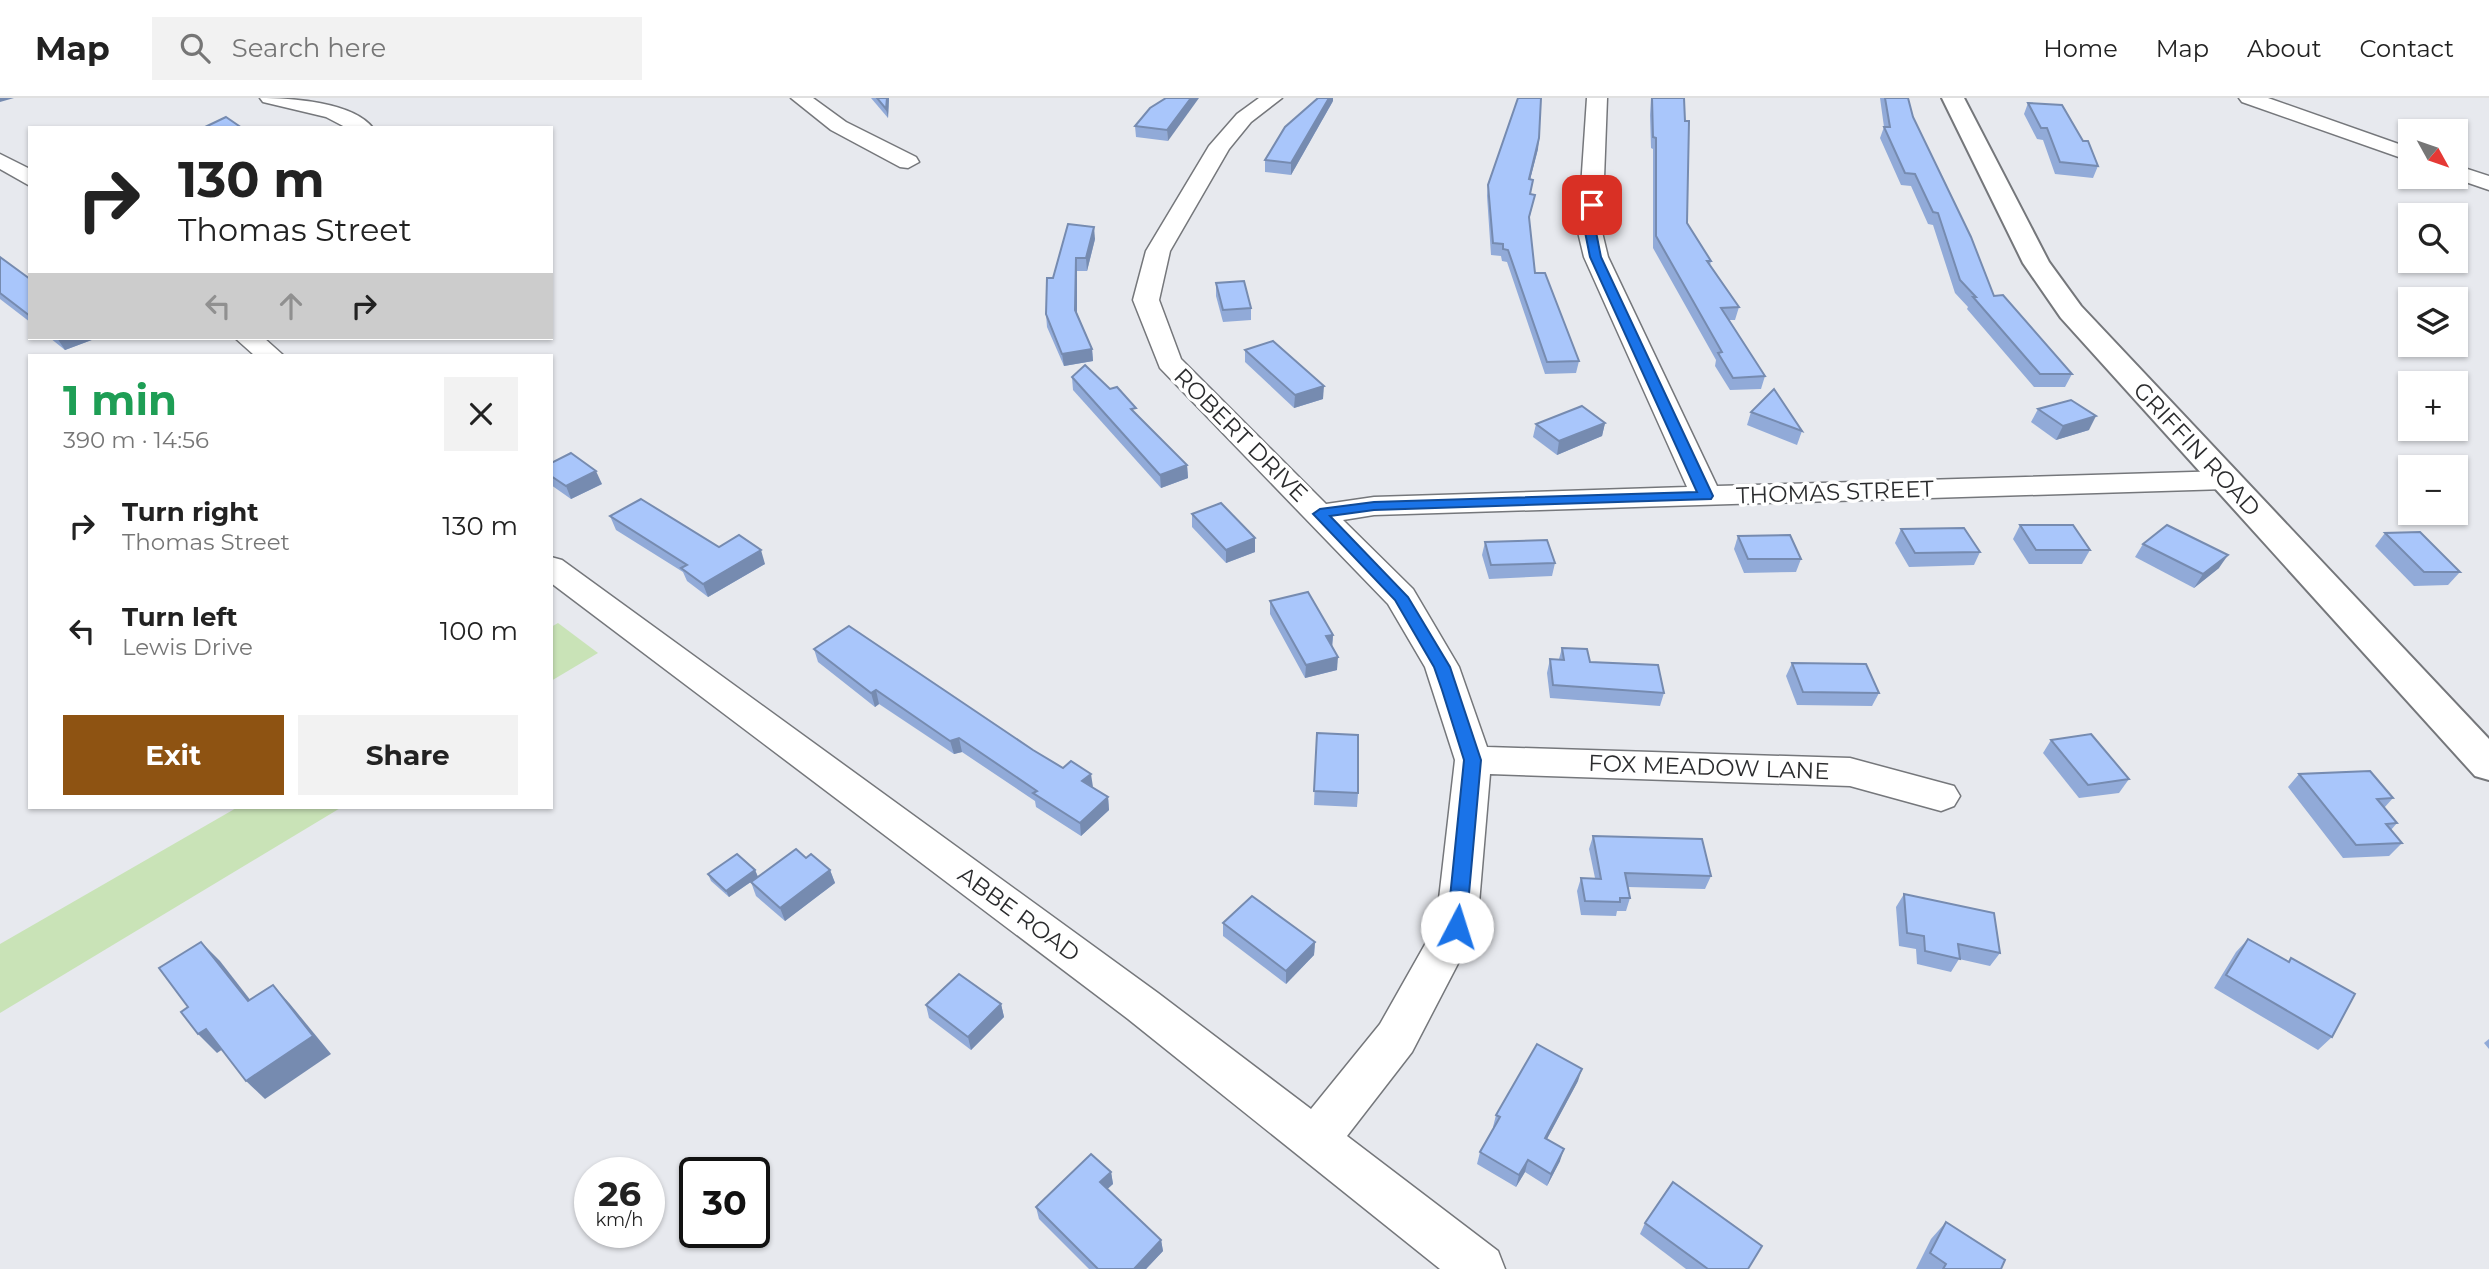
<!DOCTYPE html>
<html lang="en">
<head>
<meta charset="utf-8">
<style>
  :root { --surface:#fff; --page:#f2f2f2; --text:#222; --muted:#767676; --line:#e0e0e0; --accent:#8e5312 }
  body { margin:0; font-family:Montserrat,sans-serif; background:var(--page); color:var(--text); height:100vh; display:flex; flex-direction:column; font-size:26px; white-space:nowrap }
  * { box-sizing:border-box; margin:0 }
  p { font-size:23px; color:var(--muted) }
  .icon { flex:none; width:38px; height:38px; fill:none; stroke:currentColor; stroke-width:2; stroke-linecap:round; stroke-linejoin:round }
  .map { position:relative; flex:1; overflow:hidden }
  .side { position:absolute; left:28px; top:256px; width:525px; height:455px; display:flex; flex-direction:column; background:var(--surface); border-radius:0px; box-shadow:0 2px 5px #0004 }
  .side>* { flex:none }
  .hud { position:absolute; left:28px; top:28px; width:525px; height:214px; border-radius:0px; box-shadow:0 2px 5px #0004; background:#fff; color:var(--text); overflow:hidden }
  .needle { width:46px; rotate:130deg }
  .fabs { position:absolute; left:2398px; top:21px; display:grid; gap:14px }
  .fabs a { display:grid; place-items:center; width:70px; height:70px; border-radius:0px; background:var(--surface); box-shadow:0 2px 5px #0004; font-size:35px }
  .speed { position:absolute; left:574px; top:1059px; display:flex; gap:14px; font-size:35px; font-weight:700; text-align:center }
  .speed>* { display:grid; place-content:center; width:91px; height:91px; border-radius:50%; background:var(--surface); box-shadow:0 2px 5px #0004; line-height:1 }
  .speed small { font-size:18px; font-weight:400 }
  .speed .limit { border:4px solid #111; border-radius:10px; background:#fff; color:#111 }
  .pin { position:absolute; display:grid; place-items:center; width:60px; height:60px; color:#fff; margin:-30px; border-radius:14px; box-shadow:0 4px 10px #0006 }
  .me { position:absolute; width:77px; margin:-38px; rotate:5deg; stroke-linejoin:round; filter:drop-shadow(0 0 5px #0008) }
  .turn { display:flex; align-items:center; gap:24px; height:147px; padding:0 35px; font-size:32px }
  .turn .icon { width:91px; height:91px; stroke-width:2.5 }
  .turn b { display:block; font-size:49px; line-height:60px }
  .lanes { display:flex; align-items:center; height:66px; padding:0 35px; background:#0003; justify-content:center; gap:35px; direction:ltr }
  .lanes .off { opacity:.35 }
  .round { display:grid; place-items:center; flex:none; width:74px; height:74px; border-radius:0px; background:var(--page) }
  .overview { display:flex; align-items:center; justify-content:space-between; height:119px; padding:0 35px }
  h1 { font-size:42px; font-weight:700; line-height:52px; color:#1e9e55 }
  .action { display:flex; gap:14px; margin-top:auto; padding:14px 35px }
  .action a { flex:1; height:80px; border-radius:0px; background:var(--accent); color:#fff; font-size:28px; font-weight:700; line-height:80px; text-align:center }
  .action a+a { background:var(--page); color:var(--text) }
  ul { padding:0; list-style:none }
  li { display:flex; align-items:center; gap:21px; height:105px; padding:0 35px }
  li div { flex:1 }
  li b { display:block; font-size:26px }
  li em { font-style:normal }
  header { display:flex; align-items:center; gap:42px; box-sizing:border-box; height:98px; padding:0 35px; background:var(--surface); border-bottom:2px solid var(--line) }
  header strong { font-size:33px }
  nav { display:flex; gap:38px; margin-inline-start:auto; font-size:24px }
  .search { width:490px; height:63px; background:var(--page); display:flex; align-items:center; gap:18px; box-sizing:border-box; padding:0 24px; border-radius:0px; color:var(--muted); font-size:26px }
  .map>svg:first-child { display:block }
</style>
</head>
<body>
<header>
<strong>Map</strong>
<div class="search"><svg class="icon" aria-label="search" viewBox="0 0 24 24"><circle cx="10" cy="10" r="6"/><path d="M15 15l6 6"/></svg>Search here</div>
<nav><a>Home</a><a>Map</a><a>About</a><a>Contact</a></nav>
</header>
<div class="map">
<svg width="2489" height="1171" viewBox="0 0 2489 1171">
  <rect width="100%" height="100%" fill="#e7e9ee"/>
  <g fill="#c9e3b7">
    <polygon points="558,525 598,555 551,583 551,529"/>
    <polygon points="238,709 342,709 0,915 0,846"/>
  </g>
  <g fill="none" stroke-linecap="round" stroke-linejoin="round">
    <defs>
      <g id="minor">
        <path d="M260 0C291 0 353 4 373 30H347L326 19 263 4Z"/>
        <polygon points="791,0 813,0 846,24 916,59 919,64 908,70 900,69 831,32"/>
        <polygon points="1259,0 1282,0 1251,24 1229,51 1170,153 1159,202 1181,261 1326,406 1374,399 1687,389 1584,159 1578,134 1587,0 1607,0 1602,134 1608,159 1717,388 2226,373 2237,376 2241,382 2237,388 2226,391 1374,417 1343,422 1413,491 1459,569 1487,649 1850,660 1954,688 1960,698 1954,708 1941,713 1850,688 1490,676 1477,829 1412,954 1347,1038 1498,1153 1505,1171 1440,1171 1128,921 551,485 551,459 562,462 1158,895 1311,1011 1380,926 1436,827 1455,662 1425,569 1388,506 1160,270 1133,202 1146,153 1209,48 1237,16"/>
        <polygon points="2239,0 2268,0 2410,50 2410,63 2242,4"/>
        <polygon points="0,56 30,71 30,88 0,71"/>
        <polygon points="2455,67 2489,78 2489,92 2451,79 2455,79"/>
        <polygon points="235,240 264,240 283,257 254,257"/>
      </g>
      <polygon id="tertiary" points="1942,0 1964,0 2049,164 2081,208 2489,641 2489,682 2475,678 2061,220 2023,165"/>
    </defs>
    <use href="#minor" stroke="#75777b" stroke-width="3"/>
    <use href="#tertiary" stroke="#75777b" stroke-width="4"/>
    <use href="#minor" fill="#fff" fill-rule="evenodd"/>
    <use href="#tertiary" fill="#fff" fill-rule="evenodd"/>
  </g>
  <g fill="#91aad8">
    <polygon points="871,0 889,0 888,20"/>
    <polygon points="1166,0 1168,43 1136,39 1135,28"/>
    <polygon points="1651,0 1684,0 1687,125 1711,163 1710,167 1739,209 1735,222 1728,222 1765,278 1761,291 1730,292 1715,268 1716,262 1653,150 1653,51 1651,50 1650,17"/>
    <polygon points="1880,0 1908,0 1913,19 1994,198 2072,276 2065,289 2034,289 1967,211 1968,209 1955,195 1933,127 1928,126 1911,88 1901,87 1880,40 1884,29"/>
    <polygon points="1333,3 1291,77 1265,74 1265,62"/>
    <polygon points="2028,5 2098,68 2093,80 2055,76 2043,42 2037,41 2024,16"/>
    <polygon points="1540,7 1538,51 1530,82 1531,97 1535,97 1529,122 1535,175 1579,263 1576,275 1545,276 1507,164 1502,163 1501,158 1491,157 1487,98 1488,87"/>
    <polygon points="1095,141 1087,173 1077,173 1077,215 1092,251 1093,263 1064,268 1047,229 1046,216 1053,180"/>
    <polygon points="0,159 30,181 30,224 0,201"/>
    <polygon points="1216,185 1251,210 1251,222 1223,224 1216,198"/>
    <polygon points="50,240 97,240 65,252"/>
    <polygon points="1245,252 1323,301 1294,310 1245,264"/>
    <polygon points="1072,279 1136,317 1187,367 1188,380 1161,390 1073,292"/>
    <polygon points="2038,311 2089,332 2056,342 2031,324"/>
    <polygon points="1751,314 1802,333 1797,347 1747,327"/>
    <polygon points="1605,325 1602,338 1557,357 1533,339 1536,326"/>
    <polygon points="551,365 602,386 571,401 551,387"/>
    <polygon points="1192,416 1255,440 1255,454 1226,465 1192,429"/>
    <polygon points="610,418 719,449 765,466 708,499 687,483 683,474 616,432"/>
    <polygon points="2020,427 2090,452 2082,466 2029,466 2013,441"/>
    <polygon points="1901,431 1980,454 1974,467 1909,469 1895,445"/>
    <polygon points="2385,435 2460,474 2448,487 2414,488 2375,448"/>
    <polygon points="1738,438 1801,461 1796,474 1744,475 1734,451"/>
    <polygon points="1485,444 1555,465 1552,478 1489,481 1482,457"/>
    <polygon points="2143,446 2219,470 2194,490 2135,459"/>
    <polygon points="1270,503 1333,537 1332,549 1337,572 1305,580 1270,516"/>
    <polygon points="1562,550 1590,564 1664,595 1660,608 1550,600 1547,575 1550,561 1559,561"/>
    <polygon points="814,551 1033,652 1108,699 1109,712 1081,738 1036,709 1035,703 962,654 954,656 879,606 875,609 818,564"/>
    <polygon points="1792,565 1879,595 1872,608 1797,607 1786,578"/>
    <polygon points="1317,635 1358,695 1357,709 1314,707"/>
    <polygon points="2051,642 2129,681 2119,695 2079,700 2043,655"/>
    <polygon points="2299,676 2393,700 2384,710 2397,725 2391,732 2402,745 2389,758 2343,760 2288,689"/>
    <polygon points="1593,738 1711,778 1705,791 1628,789 1630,800 1626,813 1617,813 1616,818 1581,817 1577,793 1581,780 1595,780 1589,751"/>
    <polygon points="806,760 830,772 835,785 785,823 756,798 751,784"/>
    <polygon points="755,772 758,779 729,799 711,783 708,776"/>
    <polygon points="1904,796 2000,855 1990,868 1959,861 1951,874 1917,866 1916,851 1899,848 1896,809"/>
    <polygon points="1223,825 1315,844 1314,857 1286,886 1223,838"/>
    <polygon points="2248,841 2288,864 2291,860 2332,939 2318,952 2214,890 2236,854"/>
    <polygon points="1001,906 1004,919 971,952 929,920 926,907"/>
    <polygon points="2489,941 2489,951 2484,945"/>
    <polygon points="1578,983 1547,1041 1560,1063 1547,1088 1525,1074 1516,1089 1477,1066 1480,1054 1494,1030 1493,1029 1496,1017"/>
    <polygon points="1111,1074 1113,1086 1107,1091 1161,1142 1163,1153 1146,1171 1089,1171 1039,1121 1036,1109"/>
    <polygon points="1946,1124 2001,1171 1916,1171 1931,1141"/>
    <polygon points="1645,1125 1748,1171 1686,1171 1640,1136"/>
  </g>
  <g fill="#768bb0">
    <polygon points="0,0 14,0 0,4"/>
    <polygon points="887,0 889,0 888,20 886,11"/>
    <polygon points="1191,0 1199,0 1168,43 1167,32"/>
    <polygon points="1329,0 1333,0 1333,3 1291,77 1291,65"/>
    <polygon points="1539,40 1538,51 1527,93 1529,81"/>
    <polygon points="1094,129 1095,141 1087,173 1086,160"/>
    <polygon points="1076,160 1077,173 1077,225 1075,212"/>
    <polygon points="57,240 97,240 65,252"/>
    <polygon points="1092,251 1093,263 1064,268 1062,256"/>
    <polygon points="1324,288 1323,301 1294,310 1295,297"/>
    <polygon points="2096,318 2089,332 2056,342 2063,328"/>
    <polygon points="1605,325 1602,338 1557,357 1559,343"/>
    <polygon points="1187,367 1188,380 1161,390 1160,377"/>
    <polygon points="596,373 602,386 571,401 566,388"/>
    <polygon points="1255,440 1255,454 1226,465 1226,452"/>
    <polygon points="761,452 765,466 708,499 703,486"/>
    <polygon points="2228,457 2219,470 2194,490 2203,476"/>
    <polygon points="1333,537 1332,550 1326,538"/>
    <polygon points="1338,559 1337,572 1305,580 1306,567"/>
    <polygon points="876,592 879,606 875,609 871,595"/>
    <polygon points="959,640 962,654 954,656 950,643"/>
    <polygon points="1091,676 1093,689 1082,683"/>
    <polygon points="1108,699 1109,712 1081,738 1080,725"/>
    <polygon points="755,772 758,779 729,799 726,793"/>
    <polygon points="830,772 835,785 785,823 780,810"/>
    <polygon points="201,844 220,863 266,922 248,903"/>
    <polygon points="1315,844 1314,857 1286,886 1286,873"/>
    <polygon points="273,887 290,906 331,956 265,1001 246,983"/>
    <polygon points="1001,906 1004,919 971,952 968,939"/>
    <polygon points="206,931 226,949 217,955 198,936"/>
    <polygon points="1582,971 1578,983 1541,1052 1545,1040"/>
    <polygon points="1564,1051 1560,1063 1547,1088 1551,1076"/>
    <polygon points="1528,1062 1525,1074 1516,1089 1519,1077"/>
    <polygon points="1111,1074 1113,1086 1102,1096 1100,1084"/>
    <polygon points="1161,1142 1163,1153 1146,1171 1134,1171"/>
  </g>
  <g fill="#a9c6fb" stroke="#768bb0" stroke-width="2">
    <polygon points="877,0 887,0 886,11"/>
    <polygon points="1166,0 1191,0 1167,32 1135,28 1150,10"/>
    <polygon points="1318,0 1329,0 1291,65 1265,62 1285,29"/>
    <polygon points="1518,0 1541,0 1539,40 1529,81 1533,82 1530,96 1535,97 1529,119 1535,175 1545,175 1579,263 1547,264 1508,152 1503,151 1503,146 1493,145 1488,87"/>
    <polygon points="1652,0 1684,0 1685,23 1689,23 1687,125 1711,163 1707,163 1739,209 1721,210 1765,278 1733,280 1718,255 1722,254 1656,138 1656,40 1653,39"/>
    <polygon points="1885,0 1908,0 1913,19 1971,139 1994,198 2003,197 2072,276 2040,276 1973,199 1976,199 1960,182 1938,115 1933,114 1915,76 1905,75 1884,29 1890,29"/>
    <polygon points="2028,5 2062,7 2083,43 2088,43 2098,68 2060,64 2047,30 2041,30"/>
    <polygon points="226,19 242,30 203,30"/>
    <polygon points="1068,126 1094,129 1086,160 1076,160 1075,212 1092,251 1062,256 1046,216 1047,180 1053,180"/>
    <polygon points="0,159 30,181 30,218 0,195"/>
    <polygon points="1244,183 1251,210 1223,212 1216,185"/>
    <polygon points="1273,243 1324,288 1295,297 1245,252"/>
    <polygon points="1085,267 1110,291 1117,289 1136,310 1131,311 1187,367 1160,377 1072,279"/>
    <polygon points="1774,291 1802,333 1751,314"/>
    <polygon points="2071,302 2096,318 2063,328 2038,311"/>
    <polygon points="1582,308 1605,325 1559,343 1536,326"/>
    <polygon points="571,355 596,373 566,388 551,378 551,365"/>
    <polygon points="641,401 719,449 739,437 761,452 703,486 681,470 687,467 610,418"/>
    <polygon points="1221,405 1255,440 1226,452 1192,416"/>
    <polygon points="2020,427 2073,427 2090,452 2036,452"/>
    <polygon points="2167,427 2228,457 2203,476 2143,446"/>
    <polygon points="1964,430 1980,454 1915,455 1901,431"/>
    <polygon points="2420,434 2460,474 2424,474 2385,435"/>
    <polygon points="1790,437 1801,461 1748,461 1738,438"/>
    <polygon points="1547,442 1555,465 1491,467 1485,444"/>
    <polygon points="1308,494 1333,537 1326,538 1338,559 1306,567 1270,503"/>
    <polygon points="849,528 1033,652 1063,670 1071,663 1091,676 1082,683 1108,699 1080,725 1033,695 1037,693 959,640 950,643 876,592 871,595 814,551"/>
    <polygon points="1562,550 1587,551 1590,564 1658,567 1664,595 1553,587 1550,561 1564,562"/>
    <polygon points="1792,565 1866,566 1879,595 1803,594"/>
    <polygon points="1317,635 1358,637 1358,695 1314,693"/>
    <polygon points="2091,636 2129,681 2088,687 2051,642"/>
    <polygon points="2370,673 2393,700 2377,701 2397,725 2386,726 2402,745 2356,747 2299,676"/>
    <polygon points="1593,738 1702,741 1711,778 1625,775 1630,800 1620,800 1620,804 1585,803 1581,780 1601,781"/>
    <polygon points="796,751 806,760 811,756 830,772 780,810 751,784"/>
    <polygon points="737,756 755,772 726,793 708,776"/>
    <polygon points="1904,796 1994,815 2000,855 1958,846 1960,861 1925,853 1924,838 1907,835"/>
    <polygon points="1252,798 1315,844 1286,873 1223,825"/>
    <polygon points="2248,841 2289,864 2291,860 2355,896 2332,939 2226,877"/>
    <polygon points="201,844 248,903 273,887 313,938 246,983 206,931 198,936 181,914 188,909 159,870"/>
    <polygon points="959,876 1001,906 968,939 926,907"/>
    <polygon points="1537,946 1582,971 1545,1040 1564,1051 1551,1076 1528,1062 1519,1077 1480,1054 1500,1019 1496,1017"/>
    <polygon points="1091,1056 1111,1074 1100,1084 1161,1142 1134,1171 1098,1171 1036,1109"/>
    <polygon points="1673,1084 1762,1148 1748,1171 1708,1171 1645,1125"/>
    <polygon points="1946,1124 2005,1162 2001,1171 1943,1171 1946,1166 1930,1155"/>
  </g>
  <polygon fill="#1a73e8" stroke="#114b97" stroke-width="2" points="1588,105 1597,107 1596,134 1601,159 1713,398 1711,401 1374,412 1330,418 1408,499 1450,569 1481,662 1466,829 1463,835 1450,835 1447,829 1464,662 1442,592 1434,569 1395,502 1313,416 1320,411 1374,404 1697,394 1590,159 1585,134"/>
  <g text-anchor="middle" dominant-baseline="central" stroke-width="7" stroke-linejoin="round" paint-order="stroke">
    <g font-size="23" fill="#2b2c2e" stroke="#fff">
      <text transform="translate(1241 337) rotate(45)">ROBERT DRIVE</text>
      <text transform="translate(2197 351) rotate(47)">GRIFFIN ROAD</text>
      <text transform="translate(1835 394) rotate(-2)">THOMAS STREET</text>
      <text transform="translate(1709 669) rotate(2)">FOX MEADOW LANE</text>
      <text transform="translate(1019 816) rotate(36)">ABBE ROAD</text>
    </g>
  </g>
</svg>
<div class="fabs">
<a><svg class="needle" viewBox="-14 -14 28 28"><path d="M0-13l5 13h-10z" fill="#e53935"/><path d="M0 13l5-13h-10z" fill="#767676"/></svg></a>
<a><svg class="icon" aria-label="search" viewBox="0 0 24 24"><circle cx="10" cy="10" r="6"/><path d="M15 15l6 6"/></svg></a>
<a><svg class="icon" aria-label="layers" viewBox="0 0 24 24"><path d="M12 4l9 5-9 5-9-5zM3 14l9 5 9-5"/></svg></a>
<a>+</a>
<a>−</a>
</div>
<div class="speed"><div>26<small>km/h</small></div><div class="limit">30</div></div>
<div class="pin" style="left:1592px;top:107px;background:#d93025"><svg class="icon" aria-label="arrive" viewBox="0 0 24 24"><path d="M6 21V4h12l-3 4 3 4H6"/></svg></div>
<svg class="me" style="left:1457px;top:829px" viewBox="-20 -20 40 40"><circle r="19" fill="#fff"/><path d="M0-13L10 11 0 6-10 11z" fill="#1a73e8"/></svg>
<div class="hud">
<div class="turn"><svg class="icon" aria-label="right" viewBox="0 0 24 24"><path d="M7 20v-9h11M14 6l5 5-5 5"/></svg><div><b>130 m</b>Thomas Street</div></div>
<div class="lanes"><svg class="icon off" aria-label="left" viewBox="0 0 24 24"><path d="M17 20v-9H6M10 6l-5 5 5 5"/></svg><svg class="icon off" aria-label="ahead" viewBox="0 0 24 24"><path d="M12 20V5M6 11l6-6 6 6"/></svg><svg class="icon" aria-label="right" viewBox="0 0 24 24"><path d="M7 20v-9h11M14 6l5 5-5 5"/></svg></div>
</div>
<section class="side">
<div class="overview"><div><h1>1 min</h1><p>390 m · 14:56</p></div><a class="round"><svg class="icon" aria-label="close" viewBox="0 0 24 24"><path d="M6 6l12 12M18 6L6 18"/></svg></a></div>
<ul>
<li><svg class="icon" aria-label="right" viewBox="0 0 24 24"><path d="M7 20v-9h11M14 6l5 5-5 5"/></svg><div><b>Turn right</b><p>Thomas Street</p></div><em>130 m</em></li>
<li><svg class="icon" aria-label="left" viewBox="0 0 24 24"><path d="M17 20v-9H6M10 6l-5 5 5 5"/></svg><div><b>Turn left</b><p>Lewis Drive</p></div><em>100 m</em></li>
</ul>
<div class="action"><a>Exit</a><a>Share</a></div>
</section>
</div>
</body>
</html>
